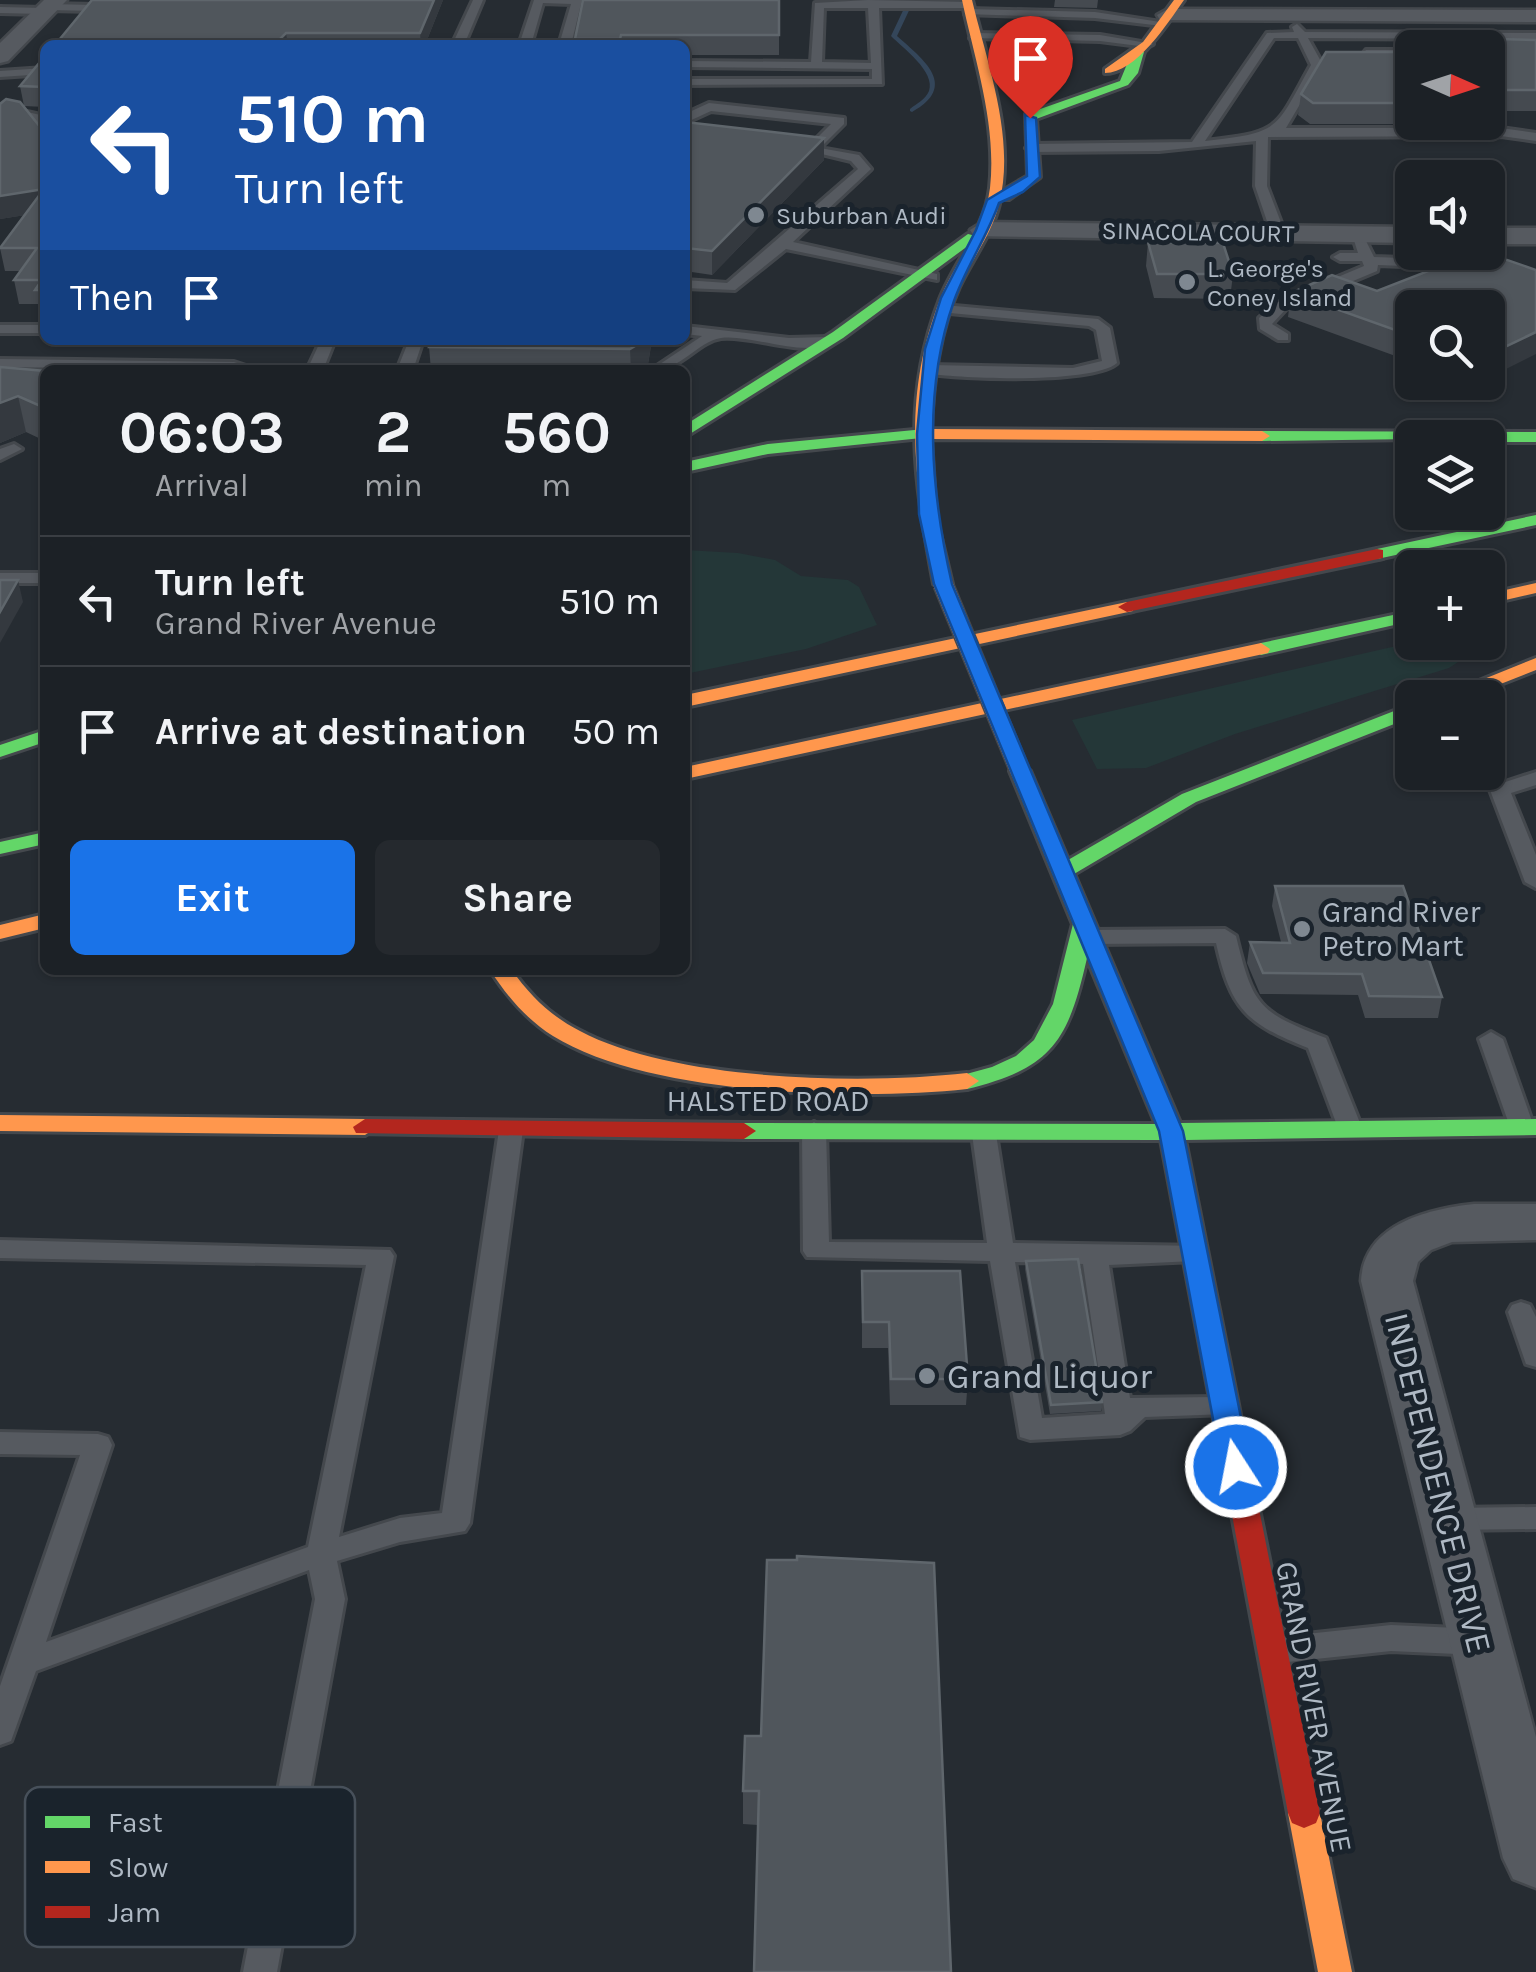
<!DOCTYPE html>
<html lang="en">
<head>
<meta charset="utf-8">
<style>
  :root { --surface:#1c2126; --page:#25292e; --text:#f1f3f6; --muted:#a0a3a7; --line:#3a3e43; --accent:#1a73e8 }
  body { margin:0; font-family:Karla,sans-serif; background:var(--page); color:var(--text); height:100vh; display:flex; flex-direction:column; font-size:38px; white-space:nowrap }
  * { box-sizing:border-box; margin:0 }
  p { font-size:32px; color:var(--muted) }
  .icon { flex:none; width:55px; height:55px; fill:none; stroke:currentColor; stroke-width:2; stroke-linecap:round; stroke-linejoin:round }
  .map { position:relative; flex:1; overflow:hidden }
  .panel { position:absolute; left:40px; top:365px; width:650px; height:610px; display:flex; flex-direction:column; background:var(--surface); border-radius:15px; box-shadow:0 2px 8px #0004,0 0 0 2px var(--line) }
  .panel>* { flex:none }
  .banner { position:absolute; left:40px; top:40px; width:650px; height:305px; border-radius:15px; box-shadow:0 2px 8px #0004,0 0 0 2px var(--line); background:#1a4fa0; color:#fff; overflow:hidden }
  .needle { width:65px; rotate:93deg }
  .tools { position:absolute; left:1395px; top:30px; display:grid; gap:20px }
  .tools a { display:grid; place-items:center; width:110px; height:110px; border-radius:15px; background:var(--surface); box-shadow:0 2px 8px #0004,0 0 0 2px var(--line); font-size:50px }
  .pin { position:absolute; display:grid; place-items:center; width:85px; height:85px; color:#fff; margin:-102px -42px; border-radius:50% 50% 50% 0; rotate:-45deg; box-shadow:0 0 10px #0007 }
  .pin .icon { rotate:45deg }
  .me { position:absolute; width:110px; margin:-55px; rotate:349deg; stroke-linejoin:round; filter:drop-shadow(0 0 8px #0008) }
  .turn { display:flex; align-items:center; gap:35px; height:210px; padding:0 30px; font-size:45px }
  .turn .icon { width:130px; height:130px; stroke-width:2.5 }
  .turn b { display:block; font-size:70px; line-height:85px }
  .then { display:flex; align-items:center; height:95px; padding:0 30px; background:#0003; gap:20px; font-size:38px }
  .eta { display:flex; justify-content:space-evenly; align-items:center; height:170px; text-align:center }
  .eta b { font-size:60px; font-weight:700; line-height:70px }
  .primary-button { display:flex; gap:20px; margin-top:auto; padding:20px 30px }
  .primary-button a { flex:1; height:115px; border-radius:15px; background:var(--accent); color:#fff; font-size:40px; font-weight:700; line-height:115px; text-align:center }
  .primary-button a+a { background:var(--page); color:var(--text) }
  ul { padding:0; list-style:none }
  li { display:flex; align-items:center; gap:30px; height:130px; padding:0 30px; border-top:2px solid var(--line) }
  li div { flex:1 }
  li b { display:block; font-size:38px }
  li em { font-style:normal }
  .map>svg:first-child { display:block }
</style>
</head>
<body>
<div class="map">
<svg width="1536" height="1972" viewBox="0 0 1536 1972">
  <rect width="100%" height="100%" fill="#262c32"/>
  <g fill="#243738">
    <polygon points="685,550 738,553 775,560 801,576 848,580 859,587 877,625 806,649 685,674"/>
    <polygon points="1414,642 1473,643 1476,650 1449,668 1235,734 1146,768 1097,769 1072,720"/>
  </g>
  <g fill="none" stroke-linecap="round" stroke-linejoin="round">
    <path fill="#34465a" fill-rule="evenodd" d="M908 0H914L897 36C924 60 959 86 912 112L910 111V109C916 104 926 99 929 91 936 72 903 48 891 36Z"/>
    <defs>
      <g id="lane">
        <polygon points="473,0 483,0 464,45 452,45"/>
        <polygon points="534,0 582,0 571,45 559,45 571,4 543,3 531,45 519,45"/>
        <path d="M868 0 968 2 973 5 968 8H879L882 84 685 85V79H872V69L685 67V61L811 62 815 3ZM824 8H868L871 63 822 62Z"/>
        <polygon points="48,4 95,5 100,8 95,11 48,10 43,14 0,13 0,7 43,8"/>
        <polygon points="969,9 1095,12 1167,23 1162,26 1095,18 965,14"/>
        <path d="M1297 24 1305 32 1536 33V39L1308 38 1323 65 1286 128H1501L1536 133V141L1501 136 1268 137 1267 186 1285 233 1278 237 1271 233 1255 186 1256 141 1159 151 1032 152 1026 148 1032 144 1192 142 1267 33 1294 32 1292 27ZM1274 38H1298L1311 65C1275 129 1282 133 1205 141Z"/>
        <polygon points="974,33 1100,35 1153,44 1147,47 1100,41 970,38"/>
        <polygon points="1366,50 1412,50 1412,56 1362,55"/>
        <polygon points="45,68 45,74 0,77 0,71"/>
        <polygon points="709,103 844,118 844,124 820,148 859,155 871,169 793,242 937,274 937,280 786,249 735,290 685,288 685,280 727,283 858,169 851,161 805,150 831,124 711,111 685,123 685,114"/>
        <polygon points="0,106 45,116 45,124 0,114"/>
        <polygon points="1351,231 1361,231 1374,257 1404,258 1411,262 1404,266 1378,265 1377,271 1286,309 1272,324 1288,334 1288,340 1278,340 1260,329 1259,318 1276,303 1364,266 1362,261 1340,261 1333,257 1340,253 1358,253"/>
        <path d="M944 305 1098 319 1110 328 1117 363C1093 384 960 379 925 373L922 370 930 365 1073 368 1102 361 1096 330 1089 326 939 312V306Z"/>
        <rect x="0" y="325" width="45" height="8"/>
        <path d="M685 326 789 338 829 337 836 341C808 360 753 334 721 338 696 342 683 370 651 370L702 336 685 334Z"/>
        <polygon points="321,340 335,340 323,370 307,370"/>
        <polygon points="409,340 423,340 413,370 397,370"/>
        <polygon points="0,359 234,362 258,370 0,367"/>
        <polygon points="14,444 22,449 0,460 0,449"/>
        <rect x="0" y="573" width="45" height="10"/>
        <polygon points="1536,772 1536,785 1511,793 1536,855 1536,888 1525,882 1490,790 1493,786"/>
        <path d="M1225 929 1236 936C1253 1006 1258 1012 1326 1038L1362 1128 1359 1134 1350 1136 1338 1128 1308 1048C1245 1023 1231 1009 1216 943L1091 944 1080 937 1091 930Z"/>
        <polygon points="1491,1032 1503,1039 1534,1127 1531,1133 1522,1135 1510,1127 1479,1039"/>
        <polygon points="511,1122 523,1130 470,1523 465,1531 400,1542 337,1561 345,1599 277,1972 243,1972 315,1599 309,1570 36,1671 11,1741 0,1745 0,1686 80,1455 0,1454 0,1432 98,1434 108,1437 112,1445 46,1642 308,1547 366,1265 0,1258 0,1240 390,1250 394,1256 339,1537 400,1518 442,1513 499,1130"/>
        <path d="M814 1122 826 1130 829 1242 987 1243 972 1134 984 1126 996 1134 1013 1243 1203 1246 1207 1252 1203 1258 1194 1261 1109 1265 1130 1398 1218 1397 1228 1400 1232 1407 1228 1414 1145 1417 1130 1431 1120 1435 1030 1440 1020 1437 990 1261 807 1257 803 1251 802 1130ZM1015 1262 1083 1264 1105 1414 1042 1418Z"/>
        <polygon points="1521,1302 1530,1305 1536,1317 1536,1367 1526,1364 1508,1312 1512,1305"/>
        <polygon points="1536,1507 1536,1529 1449,1530 1439,1527 1435,1519 1439,1511 1449,1508"/>
        <polygon points="1391,1625 1479,1629 1490,1633 1494,1642 1490,1651 1479,1655 1391,1651 1278,1663 1267,1659 1263,1650 1267,1641 1278,1637"/>
      </g>
      <g id="street">
        <polygon points="44,0 67,0 8,61 0,63 0,43"/>
        <polygon points="1168,9 1536,10 1536,22 1160,20 1157,15"/>
        <polygon points="983,222 1412,227 1412,243 974,236 970,230"/>
        <rect x="1488" y="228" width="48" height="16"/>
        <path d="M1474 1204H1536V1240L1452 1242 1431 1250 1418 1262 1413 1281 1536 1737V1888L1513 1879 1503 1858 1361 1281C1364 1224 1428 1209 1474 1204Z"/>
      </g>
      <g id="fast">
        <polygon points="1138,49 1144,52 1138,73 1128,85 1036,119 1040,177 1009,199 999,199 999,193 1028,176 1026,114 1120,81 1132,52"/>
        <polygon points="968,234 980,237 843,338 685,437 685,425 833,332"/>
        <polygon points="925,429 931,431 931,437 768,454 685,472 685,462 768,444"/>
        <polygon points="1536,432 1536,442 1488,442 1488,438 1262,441 1254,436 1262,431"/>
        <polygon points="1536,515 1536,525 1377,559 1368,554 1377,549"/>
        <polygon points="1412,611 1412,621 1261,655 1252,649 1261,643"/>
        <path d="M1412 704V717L1196 802 1074 874 1180 1123 1536 1119V1135L1185 1140 1258 1504 1254 1512 1244 1515 1234 1512 1230 1504 1161 1140 744 1139 732 1131 744 1123 1156 1124 1087 958C1068 1042 1052 1068 967 1089L955 1081 959 1076 992 1067 1016 1056 1034 1040 1053 1004 1073 924 1010 771 1020 765 1030 771 1068 860 1182 794Z"/>
        <polygon points="45,730 45,742 0,757 0,745"/>
        <polygon points="45,832 45,844 0,854 0,842"/>
      </g>
      <g id="slow">
        <path d="M962 0H972C987 63 1016 139 999 204 992 234 972 259 959 287 939 331 933 381 931 429L1262 431 1270 436 1262 441 931 439 936 517 952 584 943 589 934 584C915 482 901 400 940 299 955 261 985 229 990 188 997 125 975 61 962 0Z"/>
        <path d="M1174 0H1184C1167 24 1136 73 1105 73V69L1143 42Z"/>
        <polygon points="1536,583 1536,593 1488,604 1488,594"/>
        <polygon points="1127,602 1133,603 1133,611 685,707 685,695"/>
        <polygon points="1261,643 1270,649 1268,653 685,779 685,767"/>
        <polygon points="1536,658 1536,670 1465,698 1437,698"/>
        <polygon points="45,914 45,928 0,939 0,925"/>
        <path d="M490 970H512C530 996 552 1017 580 1031 674 1081 862 1085 967 1073L979 1081 967 1089C857 1101 648 1095 553 1036 526 1019 507 996 490 970Z"/>
        <polygon points="0,1115 365,1119 377,1127 365,1135 0,1131"/>
        <polygon points="1304,1798 1316,1803 1320,1813 1352,1972 1318,1972 1288,1813 1292,1803"/>
      </g>
      <g id="jam">
        <polygon points="1377,549 1383,550 1383,558 1127,612 1118,607 1127,602"/>
        <polygon points="365,1119 744,1123 756,1131 744,1139 356,1133 353,1127"/>
        <polygon points="1244,1493 1254,1496 1258,1504 1320,1813 1316,1823 1304,1828 1292,1823 1288,1813 1230,1504 1234,1496"/>
      </g>
    </defs>
    <use href="#lane" stroke="#44484d" stroke-width="6"/>
    <use href="#street" stroke="#44484d" stroke-width="5"/>
    <use href="#fast" stroke="#44484d" stroke-width="6"/>
    <use href="#slow" stroke="#44484d" stroke-width="6"/>
    <use href="#jam" stroke="#44484d" stroke-width="6"/>
    <use href="#lane" fill="#565a60" fill-rule="evenodd"/>
    <use href="#street" fill="#565a60" fill-rule="evenodd"/>
    <use href="#fast" fill="#63d668" fill-rule="evenodd"/>
    <use href="#slow" fill="#ff974d" fill-rule="evenodd"/>
    <use href="#jam" fill="#b3261e" fill-rule="evenodd"/>
    <defs>
      <polyline id="slow-bridge" points="943,584 1020,771"/>
    </defs>
    <use href="#slow-bridge" stroke="#44484d" stroke-width="22" stroke-linecap="butt"/>
    <use href="#slow-bridge" stroke="#ff974d" stroke-width="19"/>
  </g>
  <g fill="#454a50">
    <polygon points="443,0 425,45 55,45"/>
    <polygon points="779,0 779,55 685,55 685,45 575,45 575,39"/>
    <polygon points="1055,0 1098,0 1097,8 1054,7"/>
    <polygon points="1461,38 1536,40 1536,111 1494,111 1488,102 1488,48 1459,48"/>
    <polygon points="45,56 45,107 24,106 20,86"/>
    <polygon points="1412,80 1412,122 1423,122 1423,124 1310,124 1298,115 1301,94"/>
    <polygon points="0,104 45,133 45,314 40,314 38,304 19,304 14,280 21,271 5,271 0,248 25,215 0,219"/>
    <polygon points="685,122 824,160 712,275 685,271"/>
    <polygon points="1148,242 1233,274 1230,299 1154,298 1146,266"/>
    <polygon points="1477,252 1488,308 1412,308 1412,362 1288,317 1291,293 1377,291"/>
    <polygon points="431,340 652,340 648,364 638,370 431,370 429,347"/>
    <polygon points="0,367 45,371 45,441 26,432 0,443"/>
    <polygon points="1275,886 1442,997 1438,1018 1365,1018 1358,995 1260,994 1247,963 1250,942 1281,942 1272,906"/>
    <polygon points="1026,1261 1102,1402 1101,1411 1050,1414 1025,1269"/>
    <polygon points="862,1271 968,1379 966,1405 890,1405 888,1348 862,1348"/>
    <polygon points="761,1736 758,1825 743,1824 743,1791"/>
  </g>
  <g fill="#34393f">
    <polygon points="434,0 443,0 425,45 421,45 420,33"/>
    <polygon points="286,33 288,45 274,45"/>
    <polygon points="824,138 824,160 712,275 712,251"/>
    <polygon points="44,189 45,212 0,219 0,196"/>
    <polygon points="1536,332 1536,354 1488,378 1488,355"/>
    <polygon points="645,340 652,340 648,364 638,370 631,370 630,349"/>
    <polygon points="18,396 26,432 0,443 0,403"/>
    <polygon points="18,580 23,602 0,643 0,612"/>
  </g>
  <g fill="#50565c" stroke="#5f666c" stroke-width="2.5">
    <polygon points="92,0 434,0 420,33 286,33 274,45 55,45"/>
    <polygon points="583,0 779,0 779,35 621,35 620,39 575,39"/>
    <polygon points="1461,38 1536,40 1536,90 1497,90 1488,76 1488,48 1467,48"/>
    <polygon points="1326,52 1395,52 1412,80 1412,103 1313,103 1301,94"/>
    <polygon points="45,56 45,87 20,86"/>
    <polygon points="6,99 20,102 45,133 45,290 35,290 42,280 14,280 37,248 0,248 44,189 0,196 0,104"/>
    <polygon points="685,122 824,138 712,251 685,248"/>
    <polygon points="1148,242 1223,243 1233,274 1157,274"/>
    <polygon points="1477,252 1484,252 1536,270 1536,332 1488,355 1488,308 1412,308 1412,336 1291,293 1332,275 1377,291"/>
    <polygon points="431,340 645,340 630,349 429,347"/>
    <polygon points="168,364 181,370 156,370"/>
    <polygon points="96,366 107,370 86,370"/>
    <polygon points="0,367 45,371 45,408 18,396 0,403"/>
    <polygon points="0,580 18,580 0,612"/>
    <polygon points="1275,886 1403,886 1442,997 1369,996 1362,974 1263,973 1250,942 1290,943"/>
    <polygon points="1078,1259 1102,1402 1051,1405 1026,1261"/>
    <polygon points="862,1271 960,1271 968,1379 891,1379 889,1322 863,1322"/>
    <polygon points="797,1556 934,1563 951,1972 754,1972 759,1791 743,1791 745,1736 761,1736 767,1560 797,1560"/>
  </g>
  <path fill="#1a73e8" stroke="#114b97" stroke-width="2.5" d="M1025 115 1036 118 1040 177 1023 192 999 203C987 237 966 267 954 301 922 392 931 492 952 584L1183 1131 1251 1467 1247 1475 1236 1478 1226 1475 1222 1467 1159 1131 934 584 919 514 917 434 925 349 941 298 976 230 987 200 1027 176Z"/>
  <g fill="#7f8891" stroke="#1a232c" stroke-width="4">
    <circle cx="756" cy="215" r="10"/>
    <circle cx="1187" cy="282" r="10"/>
    <circle cx="1302" cy="929" r="10"/>
    <circle cx="927" cy="1376" r="10"/>
  </g>
  <g text-anchor="middle" dominant-baseline="central" stroke-width="10" stroke-linejoin="round" paint-order="stroke">
    <g font-size="25" fill="#afb9c4" stroke="#1a232c" text-anchor="start">
      <text x="776" y="215">Suburban Audi</text>
      <text x="1207" y="268">L. George's<tspan x="1207" dy="29">Coney Island</tspan></text>
    </g>
    <g font-size="25" fill="#afb9c4" stroke="#1a232c">
      <text transform="translate(1198 232) rotate(1)">SINACOLA COURT</text>
    </g>
    <g font-size="30" fill="#afb9c4" stroke="#1a232c" text-anchor="start">
      <text x="1322" y="912">Grand River<tspan x="1322" dy="34">Petro Mart</tspan></text>
    </g>
    <g font-size="30" fill="#afb9c4" stroke="#1a232c">
      <text x="768" y="1101">HALSTED ROAD</text>
      <text transform="translate(1314 1707) rotate(79)">GRAND RIVER AVENUE</text>
    </g>
    <g font-size="35" fill="#afb9c4" stroke="#1a232c" text-anchor="start">
      <text x="947" y="1376">Grand Liquor</text>
    </g>
    <g font-size="35" fill="#afb9c4" stroke="#1a232c">
      <text transform="translate(1438 1483) rotate(76)">INDEPENDENCE DRIVE</text>
    </g>
  </g>
  <rect x="25" y="1787" width="330" height="160" rx="15" fill="#1a232c" stroke="#47505a" stroke-width="2.5"/>
  <rect x="45" y="1816" width="45" height="12" fill="#63d668"/>
  <rect x="45" y="1861" width="45" height="12" fill="#ff974d"/>
  <rect x="45" y="1906" width="45" height="12" fill="#b3261e"/>
  <g font-size="28" fill="#afb9c4">
    <text x="108" y="1832">Fast</text>
    <text x="108" y="1877">Slow</text>
    <text x="108" y="1922">Jam</text>
  </g>
</svg>
<div class="tools">
<a><svg class="needle" viewBox="-14 -14 28 28"><path d="M0-13l5 13h-10z" fill="#e53935"/><path d="M0 13l5-13h-10z" fill="#a0a3a7"/></svg></a>
<a><svg class="icon" aria-label="sound" viewBox="0 0 24 24"><path d="M4 9h4l5-4v14l-5-4H4zM17 9q2 3 0 6"/></svg></a>
<a><svg class="icon" aria-label="search" viewBox="0 0 24 24"><circle cx="10" cy="10" r="6"/><path d="M15 15l6 6"/></svg></a>
<a><svg class="icon" aria-label="layers" viewBox="0 0 24 24"><path d="M12 4l9 5-9 5-9-5zM3 14l9 5 9-5"/></svg></a>
<a>+</a>
<a>−</a>
</div>
<div class="pin" style="left:1030px;top:118px;background:#d93025"><svg class="icon" aria-label="arrive" viewBox="0 0 24 24"><path d="M6 21V4h12l-3 4 3 4H6"/></svg></div>
<svg class="me" style="left:1236px;top:1467px" viewBox="-20 -20 40 40"><circle r="17" fill="#1a73e8" stroke="#fff" stroke-width="3"/><path d="M0-11L8 9 0 5-8 9z" fill="#fff"/></svg>
<div class="banner">
<div class="turn"><svg class="icon" aria-label="left" viewBox="0 0 24 24"><path d="M17 20v-9H6M10 6l-5 5 5 5"/></svg><div><b>510 m</b>Turn left</div></div>
<div class="then">Then<svg class="icon" aria-label="arrive" viewBox="0 0 24 24"><path d="M6 21V4h12l-3 4 3 4H6"/></svg></div>
</div>
<section class="panel">
<div class="eta">
<div><b>06:03</b><p>Arrival</p></div>
<div><b>2</b><p>min</p></div>
<div><b>560</b><p>m</p></div>
</div>
<ul>
<li><svg class="icon" aria-label="left" viewBox="0 0 24 24"><path d="M17 20v-9H6M10 6l-5 5 5 5"/></svg><div><b>Turn left</b><p>Grand River Avenue</p></div><em>510 m</em></li>
<li><svg class="icon" aria-label="arrive" viewBox="0 0 24 24"><path d="M6 21V4h12l-3 4 3 4H6"/></svg><div><b>Arrive at destination</b></div><em>50 m</em></li>
</ul>
<div class="primary-button"><a>Exit</a><a>Share</a></div>
</section>
</div>
</body>
</html>
